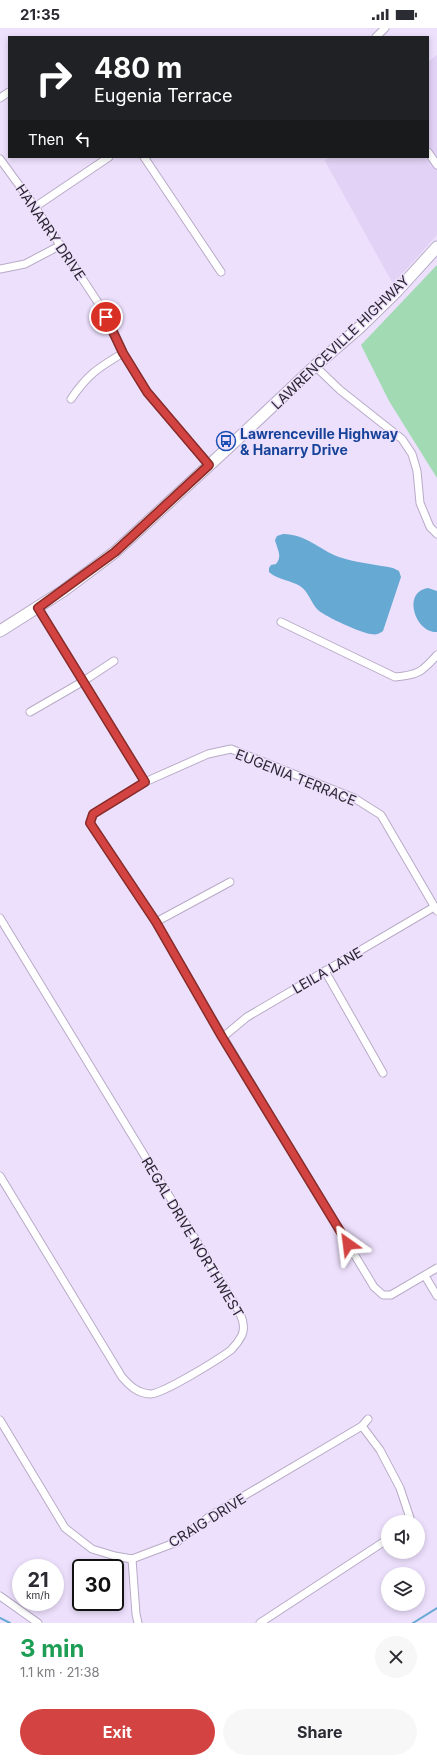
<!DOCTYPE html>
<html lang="en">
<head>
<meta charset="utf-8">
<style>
  :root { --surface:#fff; --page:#f7f7f7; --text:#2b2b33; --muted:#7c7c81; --accent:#d24341 }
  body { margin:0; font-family:Inter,sans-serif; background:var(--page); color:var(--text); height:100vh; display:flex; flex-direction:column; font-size:15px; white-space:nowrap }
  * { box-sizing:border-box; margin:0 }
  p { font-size:13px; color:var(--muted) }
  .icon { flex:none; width:22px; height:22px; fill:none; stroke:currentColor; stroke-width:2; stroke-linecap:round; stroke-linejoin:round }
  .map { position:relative; height:1595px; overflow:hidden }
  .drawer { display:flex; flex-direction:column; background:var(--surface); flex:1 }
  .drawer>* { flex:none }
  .hud { position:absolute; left:8px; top:8px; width:421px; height:122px; border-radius:0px; box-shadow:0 2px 6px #0003; background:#202124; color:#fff; overflow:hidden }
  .controls { position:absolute; left:381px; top:1487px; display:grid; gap:8px }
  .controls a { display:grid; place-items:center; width:44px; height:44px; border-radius:50%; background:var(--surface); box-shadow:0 2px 6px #0003; font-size:20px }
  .speed { position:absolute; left:12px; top:1531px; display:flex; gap:8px; font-size:20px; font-weight:700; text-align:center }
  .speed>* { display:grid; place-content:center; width:52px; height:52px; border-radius:50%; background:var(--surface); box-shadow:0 2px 6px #0003; line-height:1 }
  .speed small { font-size:10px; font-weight:400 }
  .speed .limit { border:2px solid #111; border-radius:6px; background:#fff; color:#111 }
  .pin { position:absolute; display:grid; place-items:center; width:34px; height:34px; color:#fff; margin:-17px; border:2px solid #fff; border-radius:50%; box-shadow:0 1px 4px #0007 }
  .me { position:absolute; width:44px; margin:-22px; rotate:329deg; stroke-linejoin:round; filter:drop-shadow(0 0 3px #0008) }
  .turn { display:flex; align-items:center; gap:14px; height:84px; padding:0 20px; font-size:18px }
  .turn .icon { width:52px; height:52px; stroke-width:2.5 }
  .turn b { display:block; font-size:28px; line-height:34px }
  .then { display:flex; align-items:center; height:38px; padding:0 20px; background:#0003; gap:8px; font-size:15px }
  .round { display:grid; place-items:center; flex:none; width:42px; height:42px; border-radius:21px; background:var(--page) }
  .summary { display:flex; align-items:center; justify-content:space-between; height:68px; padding:0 20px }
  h1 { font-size:24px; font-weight:700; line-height:30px; color:#1e9e55 }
  .primary-button { display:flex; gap:8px; margin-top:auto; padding:8px 20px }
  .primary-button a { flex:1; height:46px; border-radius:24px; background:var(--accent); color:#fff; font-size:16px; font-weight:700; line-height:46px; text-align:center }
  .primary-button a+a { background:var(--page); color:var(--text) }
  .status { display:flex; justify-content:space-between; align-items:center; height:28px; padding:0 20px; background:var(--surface); direction:ltr }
  .status svg { height:11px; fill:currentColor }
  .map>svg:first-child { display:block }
</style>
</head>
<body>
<div class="status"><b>21:35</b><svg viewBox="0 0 49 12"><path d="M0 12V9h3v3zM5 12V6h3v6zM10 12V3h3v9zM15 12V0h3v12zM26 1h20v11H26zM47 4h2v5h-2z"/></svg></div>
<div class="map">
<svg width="437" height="1595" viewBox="0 0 437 1595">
  <rect width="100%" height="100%" fill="#ede0fd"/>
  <polygon fill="#e2d2f5" points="437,27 437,207 393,256 325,133 328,129 428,129 428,34"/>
  <polygon fill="#a1dab3" points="437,237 437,450 389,373 361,317"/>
  <g fill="#66a9d2">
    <path d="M283 506C306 506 318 521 339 529 353 534 378 537 393 540L399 543 401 549 383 603C379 606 376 607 371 606 361 605 326 589 318 582 311 575 309 564 300 558 290 552 278 552 269 544V540L271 537 276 536C283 528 277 521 275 512L277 508Z"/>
    <path d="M428 560 437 563V604C416 606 401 564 428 560Z"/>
  </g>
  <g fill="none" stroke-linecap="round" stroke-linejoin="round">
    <g stroke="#66a9d2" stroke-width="2">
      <polyline points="0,1590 10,1595"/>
      <polyline points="413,1595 437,1580"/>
    </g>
    <defs>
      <g id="street">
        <polyline points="376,9 385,0"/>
        <polyline points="0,70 9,64"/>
        <polyline points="428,124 437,137"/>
        <polyline points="144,129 221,244"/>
        <polyline points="0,131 35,179 99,276 123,325 147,364 209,437"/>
        <polyline points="35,179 109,129"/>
        <polyline points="0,241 25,236 61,217"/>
        <polyline points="315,338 340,362 402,411 412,426 417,443 420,475 430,499 437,506"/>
        <path d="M71 371C88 346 98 340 123 325"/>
        <polyline points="38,580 145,754"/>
        <path d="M281 594 395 649C418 647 422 644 437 627"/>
        <polyline points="30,684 82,654 114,633"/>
        <polyline points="437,883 381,787 354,770 231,721 208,726 145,754 93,786 90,795 156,894 223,1009 374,1259 383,1267 391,1267 437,1240"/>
        <path d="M0 890 236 1278C241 1287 246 1297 242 1307 239 1313 235 1318 231 1322 219 1331 163 1366 150 1366 137 1365 130 1358 122 1349L0 1148"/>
        <polyline points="156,894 230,854"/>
        <polyline points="325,943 383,1045"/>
        <polyline points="223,1009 247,989 434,879"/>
        <polyline points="425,1248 437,1268"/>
        <polyline points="0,1392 65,1500 92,1521 115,1528 132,1531 177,1514 210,1488 362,1398 368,1391"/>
        <polyline points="362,1398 380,1422 400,1460 410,1490 406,1494"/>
        <polyline points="132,1531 136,1586 138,1595"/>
        <polyline points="0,1568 38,1595"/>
        <polyline points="260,1595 388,1511"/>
      </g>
      <polyline id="primary" points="0,603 63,563 115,524 229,419 315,338 359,300 397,263 437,219"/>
    </defs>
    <use href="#street" stroke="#b8abc7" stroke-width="9"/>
    <use href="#primary" stroke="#b8abc7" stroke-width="13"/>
    <use href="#street" stroke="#fff" stroke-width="7"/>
    <use href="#primary" stroke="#fff" stroke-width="11"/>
  </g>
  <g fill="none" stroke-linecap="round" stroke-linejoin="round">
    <defs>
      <polyline id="route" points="106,289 123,325 147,364 209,437 115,524 38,580 145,754 93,786 90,795 156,894 222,1009 348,1216"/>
    </defs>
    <use href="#route" stroke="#882c2a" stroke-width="10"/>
    <use href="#route" stroke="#d24341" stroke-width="7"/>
  </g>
  <defs>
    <symbol id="bus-ring" viewBox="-11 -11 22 22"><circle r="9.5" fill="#ede0fd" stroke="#1a4fb4" stroke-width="1.5"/><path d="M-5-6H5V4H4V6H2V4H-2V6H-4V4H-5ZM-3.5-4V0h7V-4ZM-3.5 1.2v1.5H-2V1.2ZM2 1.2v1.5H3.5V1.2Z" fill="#1a4fb4"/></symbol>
  </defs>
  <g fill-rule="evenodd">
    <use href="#bus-ring" x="215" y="402" width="22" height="22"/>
  </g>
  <g text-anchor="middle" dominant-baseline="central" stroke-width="3" stroke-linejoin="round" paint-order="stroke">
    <g font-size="14" fill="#2c2731" stroke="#ede0fd">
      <text transform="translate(51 204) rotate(56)">HANARRY DRIVE</text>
      <text transform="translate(340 314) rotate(-44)">LAWRENCEVILLE HIGHWAY</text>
      <text transform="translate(296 749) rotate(22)">EUGENIA TERRACE</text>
      <text transform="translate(327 942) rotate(-30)">LEILA LANE</text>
      <text transform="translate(193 1209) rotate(59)">REGAL DRIVE NORTHWEST</text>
      <text transform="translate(207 1492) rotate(-32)">CRAIG DRIVE</text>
    </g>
    <g font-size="14" font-weight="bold" fill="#164399" stroke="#ede0fd" text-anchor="start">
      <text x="240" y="405">Lawrenceville Highway<tspan x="240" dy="16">&amp; Hanarry Drive</tspan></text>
    </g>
  </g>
</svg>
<div class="controls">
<a><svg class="icon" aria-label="sound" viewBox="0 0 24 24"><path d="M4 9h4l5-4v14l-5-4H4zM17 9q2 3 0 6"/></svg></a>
<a><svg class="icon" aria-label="layers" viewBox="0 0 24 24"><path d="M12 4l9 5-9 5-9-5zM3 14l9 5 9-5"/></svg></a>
</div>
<div class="speed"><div>21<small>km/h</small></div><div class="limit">30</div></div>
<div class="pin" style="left:106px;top:289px;background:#d93025"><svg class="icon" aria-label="arrive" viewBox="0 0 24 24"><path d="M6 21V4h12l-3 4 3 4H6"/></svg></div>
<svg class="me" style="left:348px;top:1216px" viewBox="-20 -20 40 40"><path d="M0-17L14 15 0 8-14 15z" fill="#d24341" stroke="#fff" stroke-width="4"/></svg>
<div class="hud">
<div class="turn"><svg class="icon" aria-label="right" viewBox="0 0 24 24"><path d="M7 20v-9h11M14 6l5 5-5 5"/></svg><div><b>480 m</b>Eugenia Terrace</div></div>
<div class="then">Then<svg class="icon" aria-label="left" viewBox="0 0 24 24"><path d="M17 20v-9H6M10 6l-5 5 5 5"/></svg></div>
</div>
</div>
<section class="drawer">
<div class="summary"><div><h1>3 min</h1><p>1.1 km · 21:38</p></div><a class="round"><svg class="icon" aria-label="close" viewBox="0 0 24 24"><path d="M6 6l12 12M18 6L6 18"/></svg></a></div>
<div class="primary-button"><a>Exit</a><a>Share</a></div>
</section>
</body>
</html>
